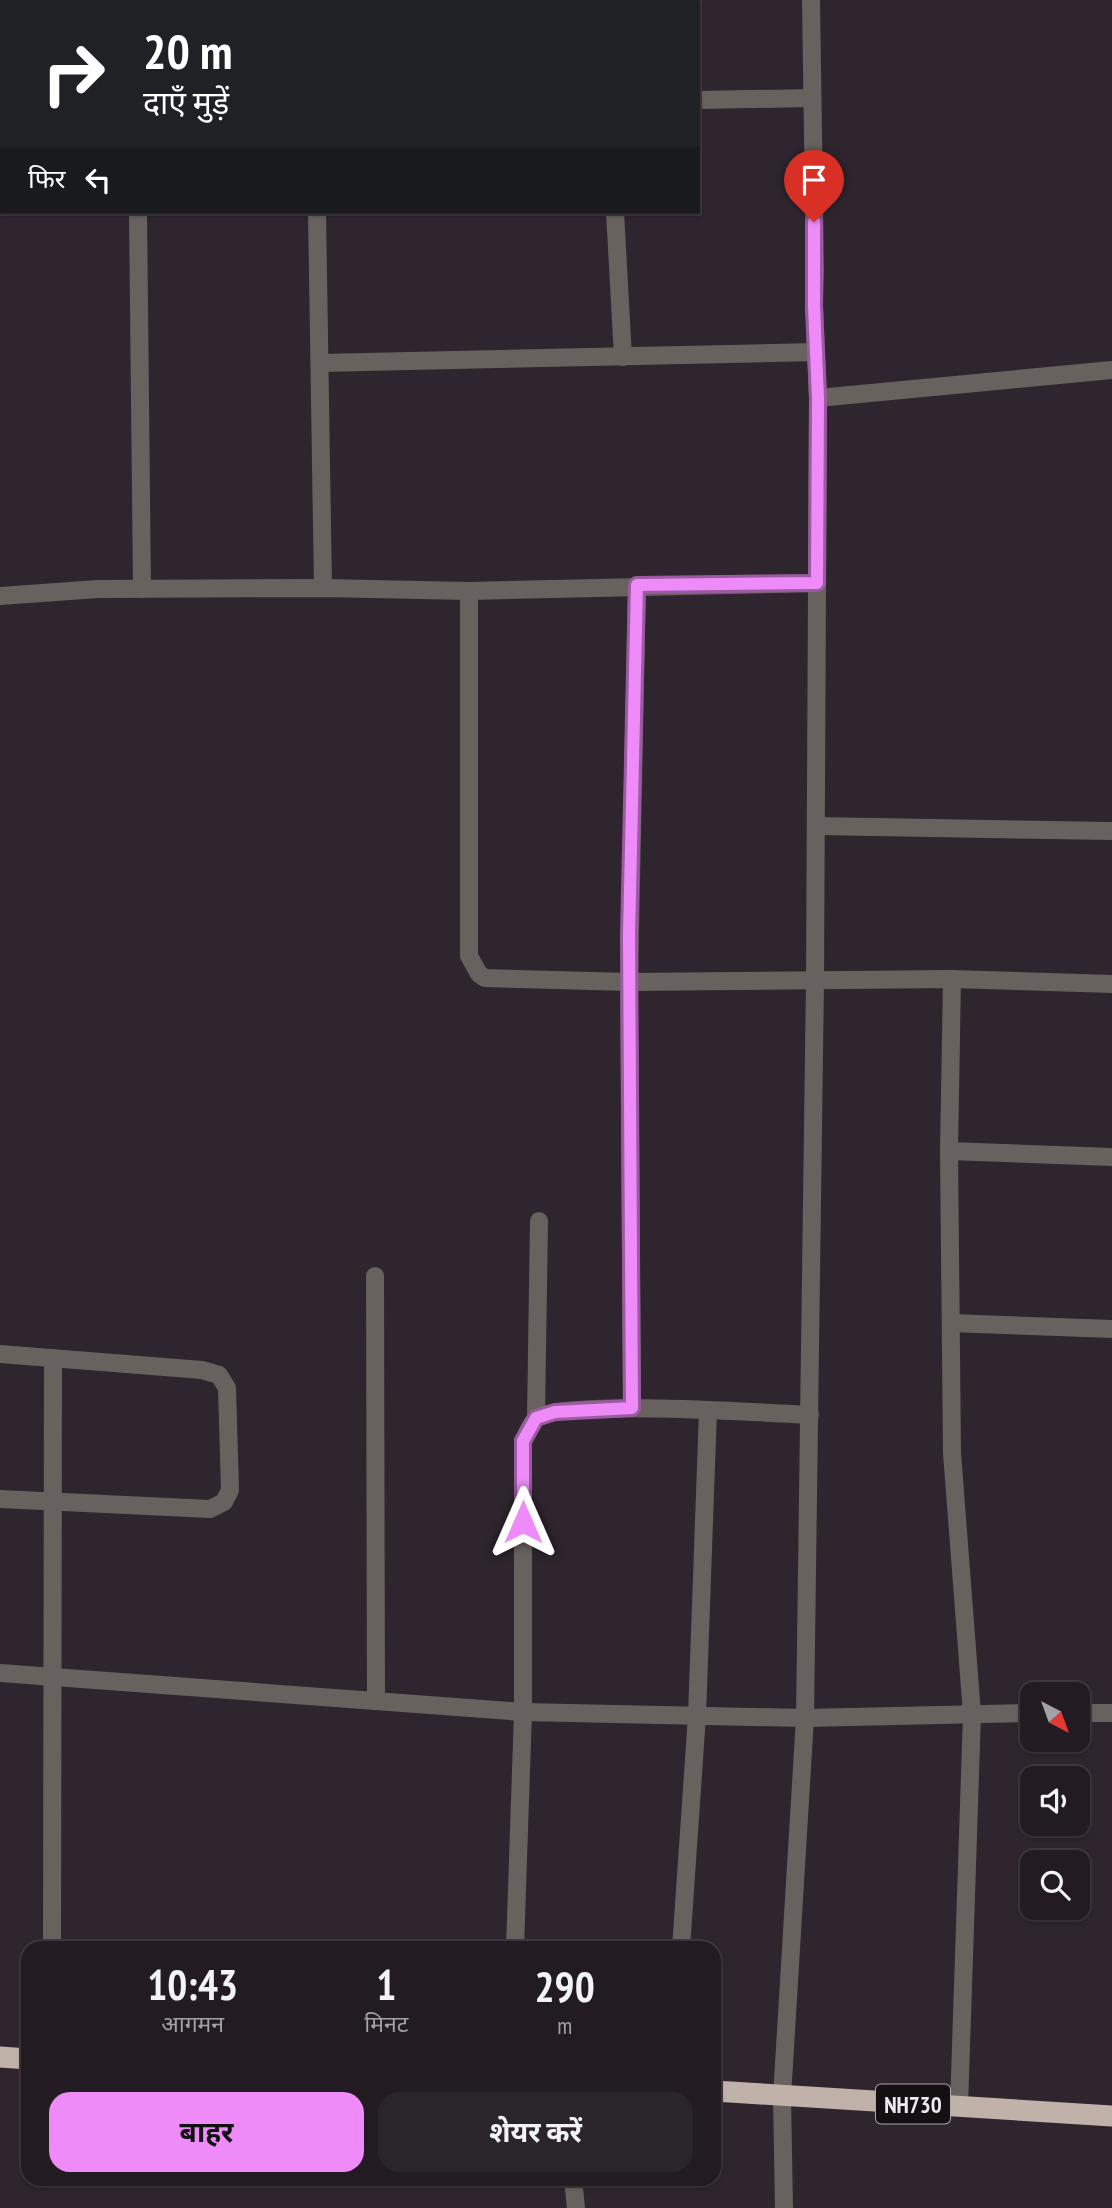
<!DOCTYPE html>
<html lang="hi">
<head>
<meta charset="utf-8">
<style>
  :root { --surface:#221c22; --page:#2a252a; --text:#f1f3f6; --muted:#a2a1a5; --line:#3f3a40; --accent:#ee8bf8 }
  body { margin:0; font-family:"PT Sans Narrow","Noto Sans Devanagari",sans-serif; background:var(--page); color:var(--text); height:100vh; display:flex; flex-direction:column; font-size:26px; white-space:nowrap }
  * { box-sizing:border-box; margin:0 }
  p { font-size:23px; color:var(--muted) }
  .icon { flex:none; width:38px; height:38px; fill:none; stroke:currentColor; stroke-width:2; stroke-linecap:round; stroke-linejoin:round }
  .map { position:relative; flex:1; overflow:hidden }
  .drawer { position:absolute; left:21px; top:1941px; width:700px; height:245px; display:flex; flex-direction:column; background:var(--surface); border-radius:21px; box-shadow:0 2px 5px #0004,0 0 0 2px var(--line) }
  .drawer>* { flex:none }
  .banner { position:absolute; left:0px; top:0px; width:700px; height:214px; box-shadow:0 2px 5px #0004,0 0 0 2px var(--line); background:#202124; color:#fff; overflow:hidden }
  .needle { width:46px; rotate:139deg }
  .tools { position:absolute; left:1020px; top:1682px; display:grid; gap:14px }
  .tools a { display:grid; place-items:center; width:70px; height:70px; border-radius:14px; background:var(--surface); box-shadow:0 2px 5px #0004,0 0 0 2px var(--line); font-size:35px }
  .pin { position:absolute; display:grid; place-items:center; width:60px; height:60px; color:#fff; margin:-72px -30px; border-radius:50% 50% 50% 0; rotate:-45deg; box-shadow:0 0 7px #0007 }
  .pin .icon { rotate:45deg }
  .me { position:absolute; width:77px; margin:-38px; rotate:0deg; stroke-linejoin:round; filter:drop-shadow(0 0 5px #0008) }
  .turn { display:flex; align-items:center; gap:24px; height:147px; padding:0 28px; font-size:32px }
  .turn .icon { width:91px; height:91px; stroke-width:2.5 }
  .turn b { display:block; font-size:49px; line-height:60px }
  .then { display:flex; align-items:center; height:66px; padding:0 28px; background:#0003; gap:14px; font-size:26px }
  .eta { display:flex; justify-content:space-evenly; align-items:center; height:119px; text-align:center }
  .eta b { font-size:42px; font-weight:700; line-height:49px }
  .button { display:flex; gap:14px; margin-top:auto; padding:14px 28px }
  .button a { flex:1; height:80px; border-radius:21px; background:var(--accent); color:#111; font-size:28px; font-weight:700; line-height:80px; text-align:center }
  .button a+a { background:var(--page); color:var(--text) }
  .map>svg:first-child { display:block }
</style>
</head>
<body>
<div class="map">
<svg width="1112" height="2208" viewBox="0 0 1112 2208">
  <rect width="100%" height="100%" fill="#2e252e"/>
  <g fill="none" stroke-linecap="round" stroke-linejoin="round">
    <g stroke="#68625e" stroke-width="18">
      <polyline points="602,0 602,2"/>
      <polyline points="184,2 184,0"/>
      <polyline points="385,2 385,0"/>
      <polyline points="698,100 812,98"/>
      <polyline points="0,122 2,122"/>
      <polyline points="138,212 142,589"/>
      <polyline points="317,212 323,588"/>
      <polyline points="615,212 623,357"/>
      <polyline points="321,363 816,352"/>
      <polyline points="818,398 1112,370"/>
      <polyline points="469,591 469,956 479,974 485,978 629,982 952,979 1112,984"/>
      <polyline points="0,596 98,589 323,588 469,591 817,583"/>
      <polyline points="816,826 1112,831"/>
      <polyline points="952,979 949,1151 952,1453 972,1714 959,2107"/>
      <polyline points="949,1151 1112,1157"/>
      <polyline points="375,1276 376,1701"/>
      <polyline points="951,1323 1112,1329"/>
      <polyline points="0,1354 202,1370 219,1375 227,1388 230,1490 224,1502 210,1509 0,1499"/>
      <polyline points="632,1408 629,982 637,585"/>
      <polyline points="536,1418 539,1221"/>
      <polyline points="0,1673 523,1712 805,1718 1032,1713"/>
      <polyline points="1078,1713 1112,1713"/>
      <polyline points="52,1948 53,1358"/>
      <path d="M515 1948 523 1712V1441C527 1434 531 1422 537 1418 563 1399 767 1413 810 1415"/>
      <polyline points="681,1948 697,1716 708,1411"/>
      <polyline points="573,2179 576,2208"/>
      <polyline points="784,2208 782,2097 805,1718 815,980 818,398 814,306 815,271 811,0"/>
    </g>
    <g stroke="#c0b2a9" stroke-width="21">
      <polyline points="0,2057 28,2059"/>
      <polyline points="714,2091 1112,2116"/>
    </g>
  </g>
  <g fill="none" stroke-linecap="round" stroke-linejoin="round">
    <defs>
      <polyline id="route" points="523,1522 523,1441 536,1418 555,1412 632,1408 629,936 637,585 817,583 818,398 814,306 814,222"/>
    </defs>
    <use href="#route" stroke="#9b5aa1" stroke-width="18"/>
    <use href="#route" stroke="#ee8bf8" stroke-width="12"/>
  </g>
  <g text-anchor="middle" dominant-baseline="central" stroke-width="5" stroke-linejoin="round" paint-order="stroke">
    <rect fill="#130f13" stroke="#ada8ad" stroke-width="2" x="876" y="2084.5" width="74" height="39" rx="5"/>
    <g font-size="23" font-weight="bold" fill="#efe9ef">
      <text x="913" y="2104">NH730</text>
    </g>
  </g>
</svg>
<div class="tools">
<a><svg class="needle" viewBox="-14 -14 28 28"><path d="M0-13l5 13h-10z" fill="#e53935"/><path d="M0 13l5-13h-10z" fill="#a2a1a5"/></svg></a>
<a><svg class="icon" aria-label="sound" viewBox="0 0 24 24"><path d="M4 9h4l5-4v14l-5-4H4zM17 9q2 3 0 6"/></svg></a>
<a><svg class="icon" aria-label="search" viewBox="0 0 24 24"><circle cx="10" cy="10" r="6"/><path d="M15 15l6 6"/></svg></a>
</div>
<div class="pin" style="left:814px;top:222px;background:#d93025"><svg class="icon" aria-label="arrive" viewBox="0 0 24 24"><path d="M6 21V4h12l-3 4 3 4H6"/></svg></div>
<svg class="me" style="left:523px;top:1522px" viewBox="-20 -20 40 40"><path d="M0-17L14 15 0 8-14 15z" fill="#ee8bf8" stroke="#fff" stroke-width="4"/></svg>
<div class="banner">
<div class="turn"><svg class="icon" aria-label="right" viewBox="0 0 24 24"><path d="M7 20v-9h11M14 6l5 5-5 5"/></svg><div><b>20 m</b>दाएँ मुड़ें</div></div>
<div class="then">फिर<svg class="icon" aria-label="left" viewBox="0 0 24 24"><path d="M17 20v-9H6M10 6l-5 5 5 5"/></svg></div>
</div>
<section class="drawer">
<div class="eta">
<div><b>10:43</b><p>आगमन</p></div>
<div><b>1</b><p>मिनट</p></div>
<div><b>290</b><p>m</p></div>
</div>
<div class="button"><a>बाहर</a><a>शेयर करें</a></div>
</section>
</div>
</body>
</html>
